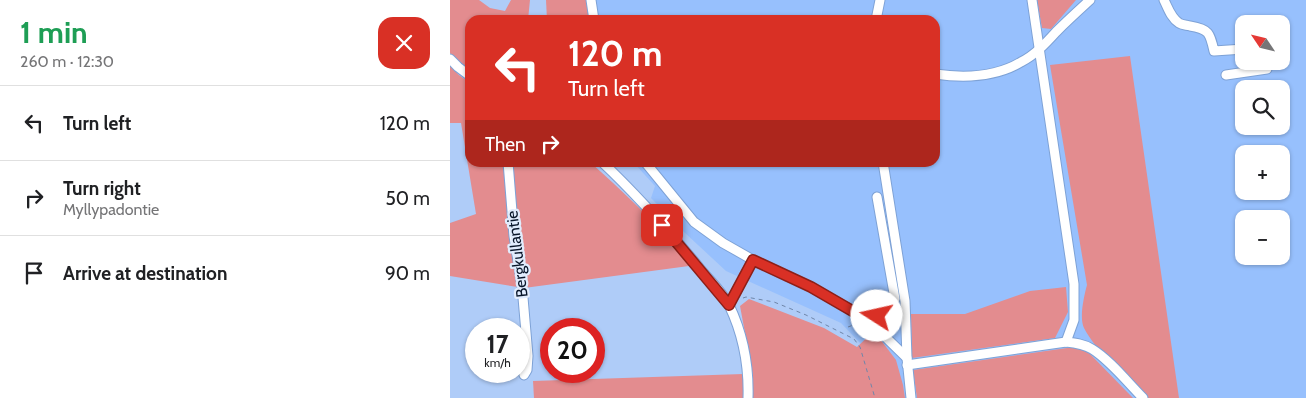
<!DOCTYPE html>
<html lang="en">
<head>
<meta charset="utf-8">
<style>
  :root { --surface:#fff; --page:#f6f6f6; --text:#202124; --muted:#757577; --line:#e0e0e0 }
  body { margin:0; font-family:Cabin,sans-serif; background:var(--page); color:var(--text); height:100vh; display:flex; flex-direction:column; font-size:19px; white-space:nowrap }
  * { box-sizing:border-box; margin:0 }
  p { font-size:16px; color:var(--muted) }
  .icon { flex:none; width:28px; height:28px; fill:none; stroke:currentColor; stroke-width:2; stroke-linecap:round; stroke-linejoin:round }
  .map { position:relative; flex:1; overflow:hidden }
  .details { display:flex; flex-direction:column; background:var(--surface); width:450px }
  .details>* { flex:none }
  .banner { position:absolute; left:15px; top:15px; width:475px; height:152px; border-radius:15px; box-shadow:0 1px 4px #0004; background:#d93025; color:#fff; overflow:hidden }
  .needle { width:32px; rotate:305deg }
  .fabs { position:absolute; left:785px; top:15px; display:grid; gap:10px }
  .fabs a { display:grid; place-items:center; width:55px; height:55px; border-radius:10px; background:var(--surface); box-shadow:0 1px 4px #0004; font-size:25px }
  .speed { position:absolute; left:15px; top:318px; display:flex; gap:10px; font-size:25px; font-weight:700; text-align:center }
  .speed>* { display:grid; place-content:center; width:65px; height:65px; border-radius:50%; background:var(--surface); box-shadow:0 1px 4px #0004; line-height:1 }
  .speed small { font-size:12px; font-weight:400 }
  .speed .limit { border:8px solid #d22; background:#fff; color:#111 }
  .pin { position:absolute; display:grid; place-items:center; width:42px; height:42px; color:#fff; margin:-21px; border-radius:10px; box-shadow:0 2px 8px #0006 }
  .me { position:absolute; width:55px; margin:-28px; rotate:280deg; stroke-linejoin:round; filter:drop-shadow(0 0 4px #0008) }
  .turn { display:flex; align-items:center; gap:18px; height:105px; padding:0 20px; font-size:22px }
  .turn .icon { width:65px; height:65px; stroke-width:2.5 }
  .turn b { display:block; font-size:35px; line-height:42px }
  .then { display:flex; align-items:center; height:48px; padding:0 20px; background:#0003; gap:10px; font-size:19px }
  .round { display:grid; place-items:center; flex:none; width:52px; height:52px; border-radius:15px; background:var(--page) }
  .headline { display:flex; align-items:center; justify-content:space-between; height:85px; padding:0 20px }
  h1 { font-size:30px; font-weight:800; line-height:38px; color:#1e9e55 }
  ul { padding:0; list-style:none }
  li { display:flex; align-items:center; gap:15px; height:75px; padding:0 20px; border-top:1px solid var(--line) }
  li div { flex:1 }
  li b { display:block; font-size:19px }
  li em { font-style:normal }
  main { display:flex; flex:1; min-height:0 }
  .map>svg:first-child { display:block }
</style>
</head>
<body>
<main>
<section class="details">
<div class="headline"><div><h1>1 min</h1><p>260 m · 12:30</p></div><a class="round" style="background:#d93025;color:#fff"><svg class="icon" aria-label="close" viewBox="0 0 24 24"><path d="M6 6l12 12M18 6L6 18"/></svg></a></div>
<ul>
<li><svg class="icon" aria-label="left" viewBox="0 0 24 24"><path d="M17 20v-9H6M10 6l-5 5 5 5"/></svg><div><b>Turn left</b></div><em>120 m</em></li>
<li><svg class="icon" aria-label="right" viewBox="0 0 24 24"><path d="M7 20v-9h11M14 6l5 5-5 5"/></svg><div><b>Turn right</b><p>Myllypadontie</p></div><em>50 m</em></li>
<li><svg class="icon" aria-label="arrive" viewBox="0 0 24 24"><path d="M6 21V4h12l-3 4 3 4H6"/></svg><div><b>Arrive at destination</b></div><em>90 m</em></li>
</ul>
</section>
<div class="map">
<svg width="856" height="398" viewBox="0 0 856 398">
  <rect width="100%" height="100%" fill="#afccf8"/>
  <path fill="#97c0fd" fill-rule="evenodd" d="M136 0H856V398H429L411 344 391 323 276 271 234 232 201 198 205 186 184 163 485 162V20H139ZM794 24H831V61H794ZM794 89H831V126H794ZM794 154H831V191H794ZM794 219H831V256H794Z"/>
  <g fill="#e38c8f">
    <polygon points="0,0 29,0 40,8 55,11 61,0 80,0 78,20 20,20 20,72 11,66 0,53"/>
    <polygon points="96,0 136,0 139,20 97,20"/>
    <polygon points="587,0 626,0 601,29 592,28"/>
    <path d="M680 56 729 398H698C679 379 646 352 634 328 629 318 634 296 637 285L600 65Z"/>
    <path d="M0 66 9 75 20 83V162L141 163C176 194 212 228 239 266L74 288 0 276V223L26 214 11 123H0Z"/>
    <polygon points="616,287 618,312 605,338 462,358 461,314 515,314 580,291"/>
    <polygon points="299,299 374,328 407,347 424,331 446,360 453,385 455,398 302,398 303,376 290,306"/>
    <polygon points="617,348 629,348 640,354 683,398 467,398 463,370"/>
    <polygon points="293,374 293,398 84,398 83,381"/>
  </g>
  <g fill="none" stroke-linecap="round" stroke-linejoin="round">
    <defs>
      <g id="minor">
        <polyline points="141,0 144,20"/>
        <polyline points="582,0 624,284 624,320 616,342"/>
        <path d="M714 0C718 8 721 18 729 23 732 25 736 25 740 26 759 29 760 33 764 51L794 49"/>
        <polyline points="426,20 430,0"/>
        <polyline points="0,59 8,67 20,76"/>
        <path d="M485 74C513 78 546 77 571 62 585 55 596 43 606 32 617 21 628 11 640 0"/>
        <polyline points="776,75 817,69 815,61"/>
        <polyline points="58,162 64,236 72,286 78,356 77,370 74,375"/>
        <path d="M152 162C187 195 218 230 248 266 258 279 272 291 279 305 293 334 299 366 298 398"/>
        <polyline points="195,162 244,222 273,243 303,260 361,287 403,311 418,320 457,358"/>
        <polyline points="433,162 455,301 457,358 461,398"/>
        <polyline points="279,305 303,260"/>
        <polyline points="418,320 436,311 445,299 427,197"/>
        <path d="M457 365 616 342C625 343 634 344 642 349 660 360 678 383 693 398"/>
      </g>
    </defs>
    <use href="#minor" stroke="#7ea2d6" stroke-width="11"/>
    <g stroke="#6f86a9" stroke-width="1" stroke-dasharray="4 4" stroke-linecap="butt">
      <polyline points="293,298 296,297 324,302 356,315 404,339 410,347 425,398"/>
      <polyline points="398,327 406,324"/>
    </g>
    <use href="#minor" stroke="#fff" stroke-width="9"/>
  </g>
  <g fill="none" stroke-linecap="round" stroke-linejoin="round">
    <defs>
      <polyline id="route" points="212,225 279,305 303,260 361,287 418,320 427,316"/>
    </defs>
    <use href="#route" stroke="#8d1f18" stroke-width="12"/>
    <use href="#route" stroke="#d93025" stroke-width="9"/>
  </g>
  <g text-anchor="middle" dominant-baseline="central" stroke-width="4.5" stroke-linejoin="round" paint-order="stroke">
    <g font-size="16" fill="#09162a" stroke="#e1ecfd">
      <text transform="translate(67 254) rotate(-97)">Bergkullantie</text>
    </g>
  </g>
</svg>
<div class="fabs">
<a><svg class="needle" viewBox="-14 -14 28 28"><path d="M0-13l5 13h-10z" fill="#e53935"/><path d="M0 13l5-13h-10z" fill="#757577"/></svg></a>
<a><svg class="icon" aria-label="search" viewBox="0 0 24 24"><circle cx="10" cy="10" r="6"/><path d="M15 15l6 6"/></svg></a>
<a>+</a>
<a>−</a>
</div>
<div class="speed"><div>17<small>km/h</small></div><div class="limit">20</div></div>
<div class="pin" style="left:212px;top:225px;background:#d93025"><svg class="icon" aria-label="arrive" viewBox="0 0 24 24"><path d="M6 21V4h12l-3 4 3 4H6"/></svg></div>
<svg class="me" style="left:427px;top:316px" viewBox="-20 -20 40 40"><circle r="19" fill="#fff"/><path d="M0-13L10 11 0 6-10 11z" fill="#d93025"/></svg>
<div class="banner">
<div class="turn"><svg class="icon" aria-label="left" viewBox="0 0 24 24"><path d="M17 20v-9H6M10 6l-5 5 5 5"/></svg><div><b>120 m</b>Turn left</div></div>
<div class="then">Then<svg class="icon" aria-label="right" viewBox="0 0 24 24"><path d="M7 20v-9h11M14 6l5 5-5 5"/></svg></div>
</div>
</div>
</main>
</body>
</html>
